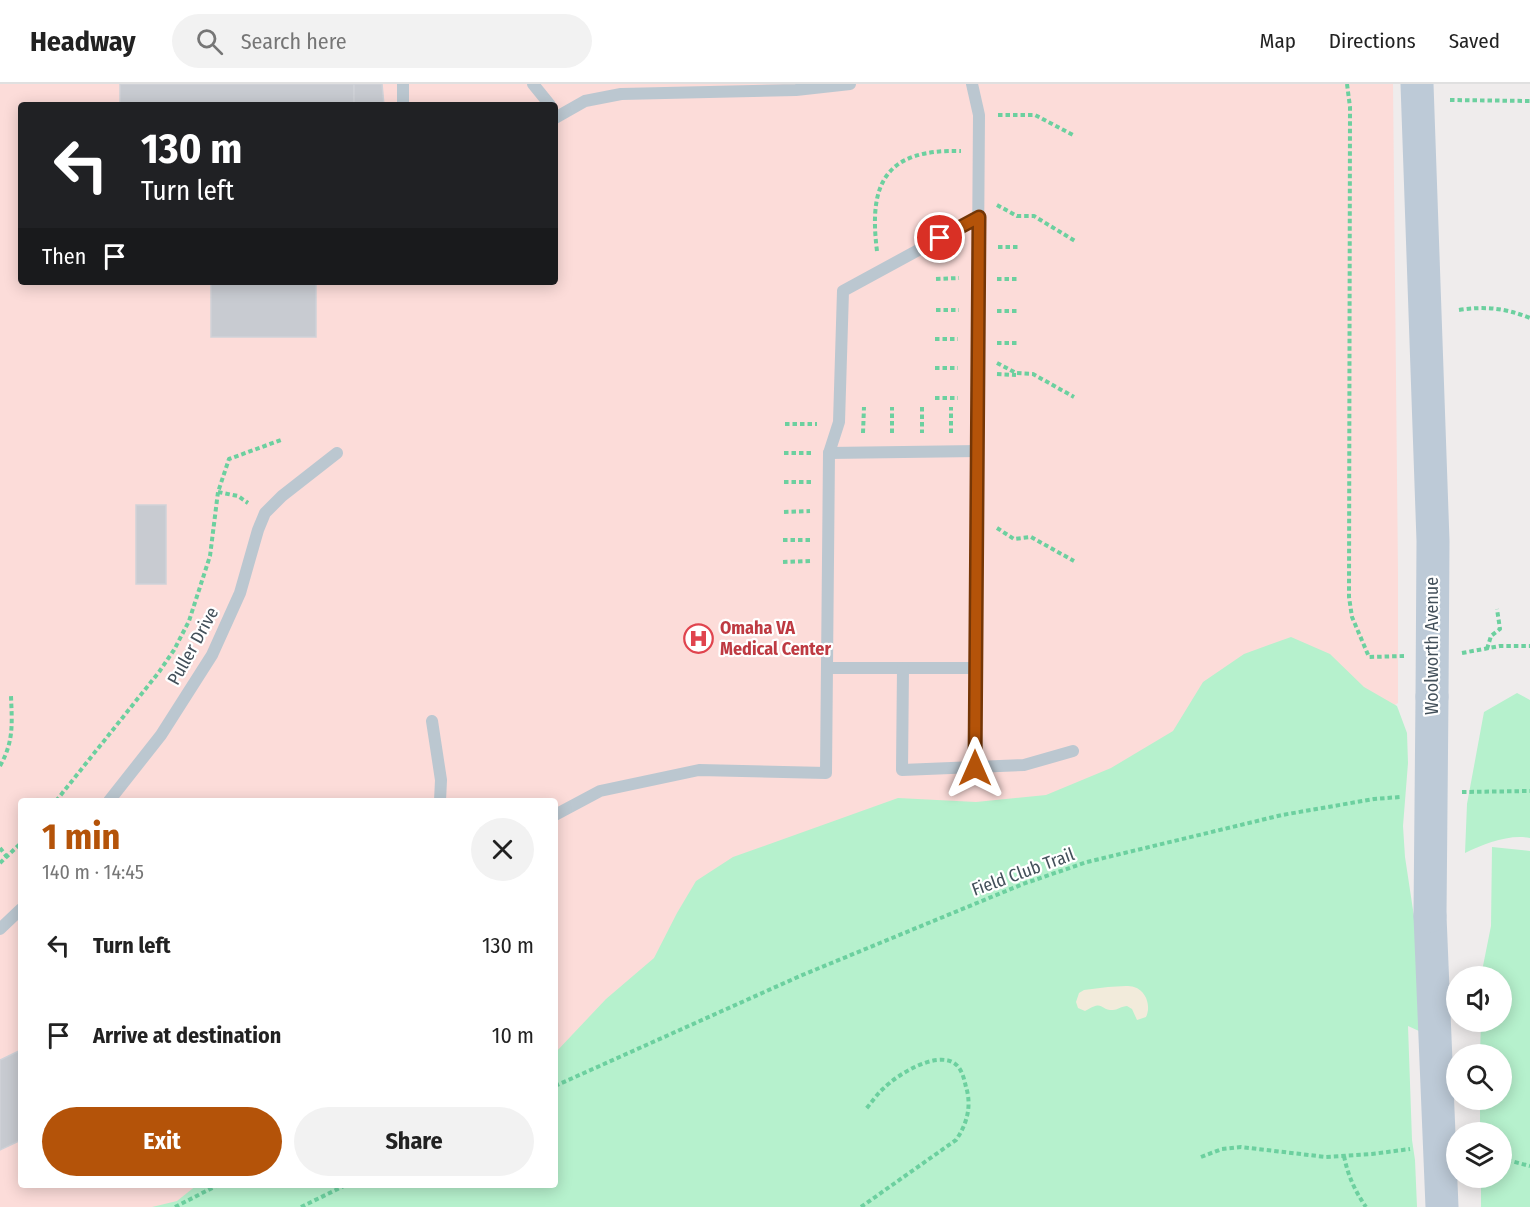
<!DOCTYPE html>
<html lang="en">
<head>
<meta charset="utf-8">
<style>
  :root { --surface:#fff; --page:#f2f2f2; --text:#222; --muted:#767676; --line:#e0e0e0; --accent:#b45309 }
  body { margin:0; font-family:"Fira Sans Condensed",sans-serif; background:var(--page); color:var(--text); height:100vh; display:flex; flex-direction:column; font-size:22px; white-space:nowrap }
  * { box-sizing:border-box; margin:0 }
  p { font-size:20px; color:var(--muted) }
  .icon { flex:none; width:33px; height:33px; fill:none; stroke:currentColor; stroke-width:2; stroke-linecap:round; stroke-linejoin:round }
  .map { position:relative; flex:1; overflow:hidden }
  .side { position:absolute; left:18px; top:714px; width:540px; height:390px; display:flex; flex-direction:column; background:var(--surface); border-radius:6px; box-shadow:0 3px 15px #0003 }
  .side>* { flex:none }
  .top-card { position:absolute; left:18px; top:18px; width:540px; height:183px; border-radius:6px; box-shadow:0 3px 15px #0003; background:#202124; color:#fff; overflow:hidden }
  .buttons { position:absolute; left:1446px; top:882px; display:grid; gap:12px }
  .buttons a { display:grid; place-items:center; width:66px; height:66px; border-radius:50%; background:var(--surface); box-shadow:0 3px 15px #0003; font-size:30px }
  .pin { position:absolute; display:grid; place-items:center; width:51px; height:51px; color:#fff; margin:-26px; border:3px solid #fff; border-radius:50%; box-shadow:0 2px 6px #0007 }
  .me { position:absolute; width:66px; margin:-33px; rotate:0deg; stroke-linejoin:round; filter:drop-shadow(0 0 4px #0008) }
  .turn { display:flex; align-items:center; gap:21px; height:126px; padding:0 24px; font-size:27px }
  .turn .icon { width:78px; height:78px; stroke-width:2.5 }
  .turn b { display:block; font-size:42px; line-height:51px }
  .then { display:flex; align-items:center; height:57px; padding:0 24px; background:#0003; gap:12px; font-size:22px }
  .round { display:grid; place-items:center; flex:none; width:63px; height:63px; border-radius:32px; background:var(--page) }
  .headline { display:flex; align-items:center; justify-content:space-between; height:102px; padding:0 24px }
  h1 { font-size:36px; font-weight:700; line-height:45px; color:var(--accent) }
  .cta { display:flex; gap:12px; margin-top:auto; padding:12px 24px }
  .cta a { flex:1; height:69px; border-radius:36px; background:var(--accent); color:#fff; font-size:24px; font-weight:700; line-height:69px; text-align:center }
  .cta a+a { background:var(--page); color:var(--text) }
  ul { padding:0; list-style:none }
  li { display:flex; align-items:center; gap:18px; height:90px; padding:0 24px }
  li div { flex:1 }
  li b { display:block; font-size:22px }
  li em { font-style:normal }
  header { display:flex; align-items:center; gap:36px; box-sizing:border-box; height:84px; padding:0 30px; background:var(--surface); border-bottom:2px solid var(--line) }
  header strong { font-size:28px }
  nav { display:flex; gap:33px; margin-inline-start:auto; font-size:21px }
  .search { width:420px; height:54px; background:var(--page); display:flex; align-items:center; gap:15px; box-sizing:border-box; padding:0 21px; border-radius:33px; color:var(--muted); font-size:22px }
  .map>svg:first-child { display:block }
</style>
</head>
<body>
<header>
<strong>Headway</strong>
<div class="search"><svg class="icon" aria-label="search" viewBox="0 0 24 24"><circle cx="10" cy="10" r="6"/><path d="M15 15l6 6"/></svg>Search here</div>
<nav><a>Map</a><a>Directions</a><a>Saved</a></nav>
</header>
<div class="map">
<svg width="1530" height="1123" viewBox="0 0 1530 1123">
  <rect width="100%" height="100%" fill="#efecec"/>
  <path fill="#fcdcd9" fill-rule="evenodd" d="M0 0H1393L1398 489V619L1317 671 555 970V717H21V1101H273L226 1123H0ZM21 21H555V198H21Z"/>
  <g fill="#b6f1cd">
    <polygon points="1291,553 1330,570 1364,603 1397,622 1407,649 1408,679 1403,742 1405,773 1418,859 1419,947 1408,942 1412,1056 1415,1076 1417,1123 152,1123 177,1117 197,1101 555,1101 555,969 606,915 654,874 677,829 696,797 733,773 898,714 976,718 1046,711 1111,684 1173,647 1203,598 1244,570"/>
    <path d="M1517 609 1530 616V754C1509 750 1484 760 1465 769L1467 720 1484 628Z"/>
    <polygon points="1492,763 1530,767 1530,1123 1481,1123 1481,1094 1502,1094 1502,1048 1480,1048 1480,1016 1502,1016 1502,970 1480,970 1481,938 1502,938 1502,892 1481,892 1491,842"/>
  </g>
  <path fill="#f2ebdb" d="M1108 903C1116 903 1127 901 1134 903 1147 907 1151 923 1146 933L1137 936 1132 925 1127 922C1122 922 1117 926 1113 926 1099 926 1104 915 1085 927L1078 924 1076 918 1079 909 1084 906Z"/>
  <g fill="#c8cbd1" stroke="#cfd2d8" stroke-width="1.5">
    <rect x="120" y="0" width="234" height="21"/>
    <polygon points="354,0 382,0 384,21 354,21"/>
    <rect x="211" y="198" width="105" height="55"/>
    <rect x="136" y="421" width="30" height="79"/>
    <polygon points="21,966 21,1056 0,1066 0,976"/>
  </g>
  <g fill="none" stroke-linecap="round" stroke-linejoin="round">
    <g stroke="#6cd09f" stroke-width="4" stroke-dasharray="4.5 3" stroke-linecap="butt">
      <polyline points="1347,0 1350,23 1349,513 1352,533 1369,573 1404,572"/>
      <polyline points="1450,16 1530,17"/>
      <polyline points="998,31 1035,31 1075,52"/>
      <polyline points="997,121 1017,132 1034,132 1075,157"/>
      <polyline points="998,163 1018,163"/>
      <path d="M877 167C868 97 887 65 961 67"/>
      <polyline points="936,195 959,194"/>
      <polyline points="997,195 1018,195"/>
      <polyline points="936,226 959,226"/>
      <path d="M1459 226C1485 222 1505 224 1530 234"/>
      <polyline points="997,227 1018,227"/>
      <polyline points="935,255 958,255"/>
      <polyline points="997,259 1017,259"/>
      <polyline points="997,279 1016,289 1033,290 1074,313"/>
      <polyline points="935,284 958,284"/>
      <polyline points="997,290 1016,291"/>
      <polyline points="935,314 958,314"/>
      <polyline points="922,323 922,349"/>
      <polyline points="785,340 817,340"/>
      <polyline points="863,349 864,323"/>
      <polyline points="892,349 892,323"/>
      <polyline points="951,349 951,323"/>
      <polyline points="784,369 811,369"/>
      <polyline points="784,398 811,398"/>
      <polyline points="218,408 238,412 248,419"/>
      <polyline points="784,428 810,427"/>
      <polyline points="997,444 1014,455 1031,453 1074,477"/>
      <polyline points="783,456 810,456"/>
      <polyline points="783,478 810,477"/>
      <polyline points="1487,565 1491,552 1500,545 1497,525"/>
      <polyline points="1462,569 1500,562 1530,562"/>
      <path d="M0 682C14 657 12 640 11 612"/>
      <polyline points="1462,708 1530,707"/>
      <polyline points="56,717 159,588 174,566 189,537 210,472 218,408 229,375 281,356"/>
      <polyline points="0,764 7,773"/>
      <polyline points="0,779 21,759"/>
      <polyline points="555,1002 800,892 1023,800 1087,778 1282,731 1374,715 1400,713"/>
      <polyline points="1502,1070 1511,1077 1530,1082"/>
      <path d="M1344 1072C1348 1092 1355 1107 1366 1123"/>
      <polyline points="1201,1073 1222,1065 1241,1063 1326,1073 1372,1070 1410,1065"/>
      <polyline points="175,1123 218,1101"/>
      <polyline points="301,1123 346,1101"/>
      <path d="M861 1123 956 1056C967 1040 972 1022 966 1003 964 995 962 984 954 979 935 967 897 991 884 1004 877 1010 872 1018 866 1025"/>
    </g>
    <g stroke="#bbc7d0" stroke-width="12">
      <polyline points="403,0 403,21"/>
      <polyline points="533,0 550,21"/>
      <polyline points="555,34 585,17 621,10 796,6 850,0"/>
      <polyline points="829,369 978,367"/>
      <polyline points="827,584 975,584 979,31 972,0"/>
      <polyline points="903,584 902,686 1024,681 1073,667"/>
      <polyline points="432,637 441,696 440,717"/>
      <polyline points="975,684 975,584"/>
      <polyline points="109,717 161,651 212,571 240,509 258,446 265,429 282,412 337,369"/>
      <polyline points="555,731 600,707 699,686 826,689 829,369 839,338 843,207 979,133"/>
      <polyline points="0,845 21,825"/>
    </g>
    <g stroke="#bdcad7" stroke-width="33">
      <polyline points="1417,0 1433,457 1432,613"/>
      <polyline points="1430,832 1442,1123"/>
    </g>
    <polyline stroke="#bdcad7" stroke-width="33" points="1430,832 1432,613"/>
  </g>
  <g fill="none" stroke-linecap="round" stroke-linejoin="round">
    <defs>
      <polyline id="route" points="940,154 979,133 975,684"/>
    </defs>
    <use href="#route" stroke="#753606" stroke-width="15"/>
    <use href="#route" stroke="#b45309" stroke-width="10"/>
  </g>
  <defs>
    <symbol id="hospital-ring" viewBox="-11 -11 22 22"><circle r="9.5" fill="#fff" stroke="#e0444e" stroke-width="1.5"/><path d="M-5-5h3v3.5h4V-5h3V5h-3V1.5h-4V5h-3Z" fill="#e0444e"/></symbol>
  </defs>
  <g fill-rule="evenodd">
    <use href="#hospital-ring" x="682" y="538" width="33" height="33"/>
  </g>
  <g text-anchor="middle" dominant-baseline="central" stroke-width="4.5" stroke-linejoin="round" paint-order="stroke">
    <g font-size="18" font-weight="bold" fill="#be3a42" stroke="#fff" text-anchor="start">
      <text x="720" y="544">Omaha VA<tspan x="720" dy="21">Medical Center</tspan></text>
    </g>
    <g font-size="18" fill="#43505a" stroke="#fff">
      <text transform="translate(193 562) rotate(-61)">Puller Drive</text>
      <text transform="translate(1432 562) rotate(-90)">Woolworth Avenue</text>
      <text transform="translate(1023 788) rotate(-20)">Field Club Trail</text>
    </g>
  </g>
</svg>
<div class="buttons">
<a><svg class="icon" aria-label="sound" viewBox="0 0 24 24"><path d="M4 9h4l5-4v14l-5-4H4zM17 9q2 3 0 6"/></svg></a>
<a><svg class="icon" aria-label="search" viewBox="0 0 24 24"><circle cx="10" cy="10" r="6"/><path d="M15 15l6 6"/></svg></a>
<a><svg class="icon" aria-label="layers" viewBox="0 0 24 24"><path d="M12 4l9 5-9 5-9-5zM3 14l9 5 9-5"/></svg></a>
</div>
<div class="pin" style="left:940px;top:154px;background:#d93025"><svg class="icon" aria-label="arrive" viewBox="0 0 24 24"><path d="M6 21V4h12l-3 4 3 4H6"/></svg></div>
<svg class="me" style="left:975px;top:684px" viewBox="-20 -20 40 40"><path d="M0-17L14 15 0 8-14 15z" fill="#b45309" stroke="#fff" stroke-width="4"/></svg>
<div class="top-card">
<div class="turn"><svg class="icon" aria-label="left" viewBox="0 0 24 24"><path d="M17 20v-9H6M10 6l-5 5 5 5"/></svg><div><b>130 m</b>Turn left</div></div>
<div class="then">Then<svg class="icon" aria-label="arrive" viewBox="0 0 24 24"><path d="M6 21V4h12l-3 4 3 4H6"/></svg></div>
</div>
<section class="side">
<div class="headline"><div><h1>1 min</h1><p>140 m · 14:45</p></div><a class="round"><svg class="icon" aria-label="close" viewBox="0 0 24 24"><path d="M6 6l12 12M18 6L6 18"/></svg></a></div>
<ul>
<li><svg class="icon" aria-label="left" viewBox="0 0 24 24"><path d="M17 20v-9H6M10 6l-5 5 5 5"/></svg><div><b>Turn left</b></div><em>130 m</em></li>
<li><svg class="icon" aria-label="arrive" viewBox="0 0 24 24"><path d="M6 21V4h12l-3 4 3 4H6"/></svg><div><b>Arrive at destination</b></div><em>10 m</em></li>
</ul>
<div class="cta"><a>Exit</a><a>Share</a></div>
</section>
</div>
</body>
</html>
